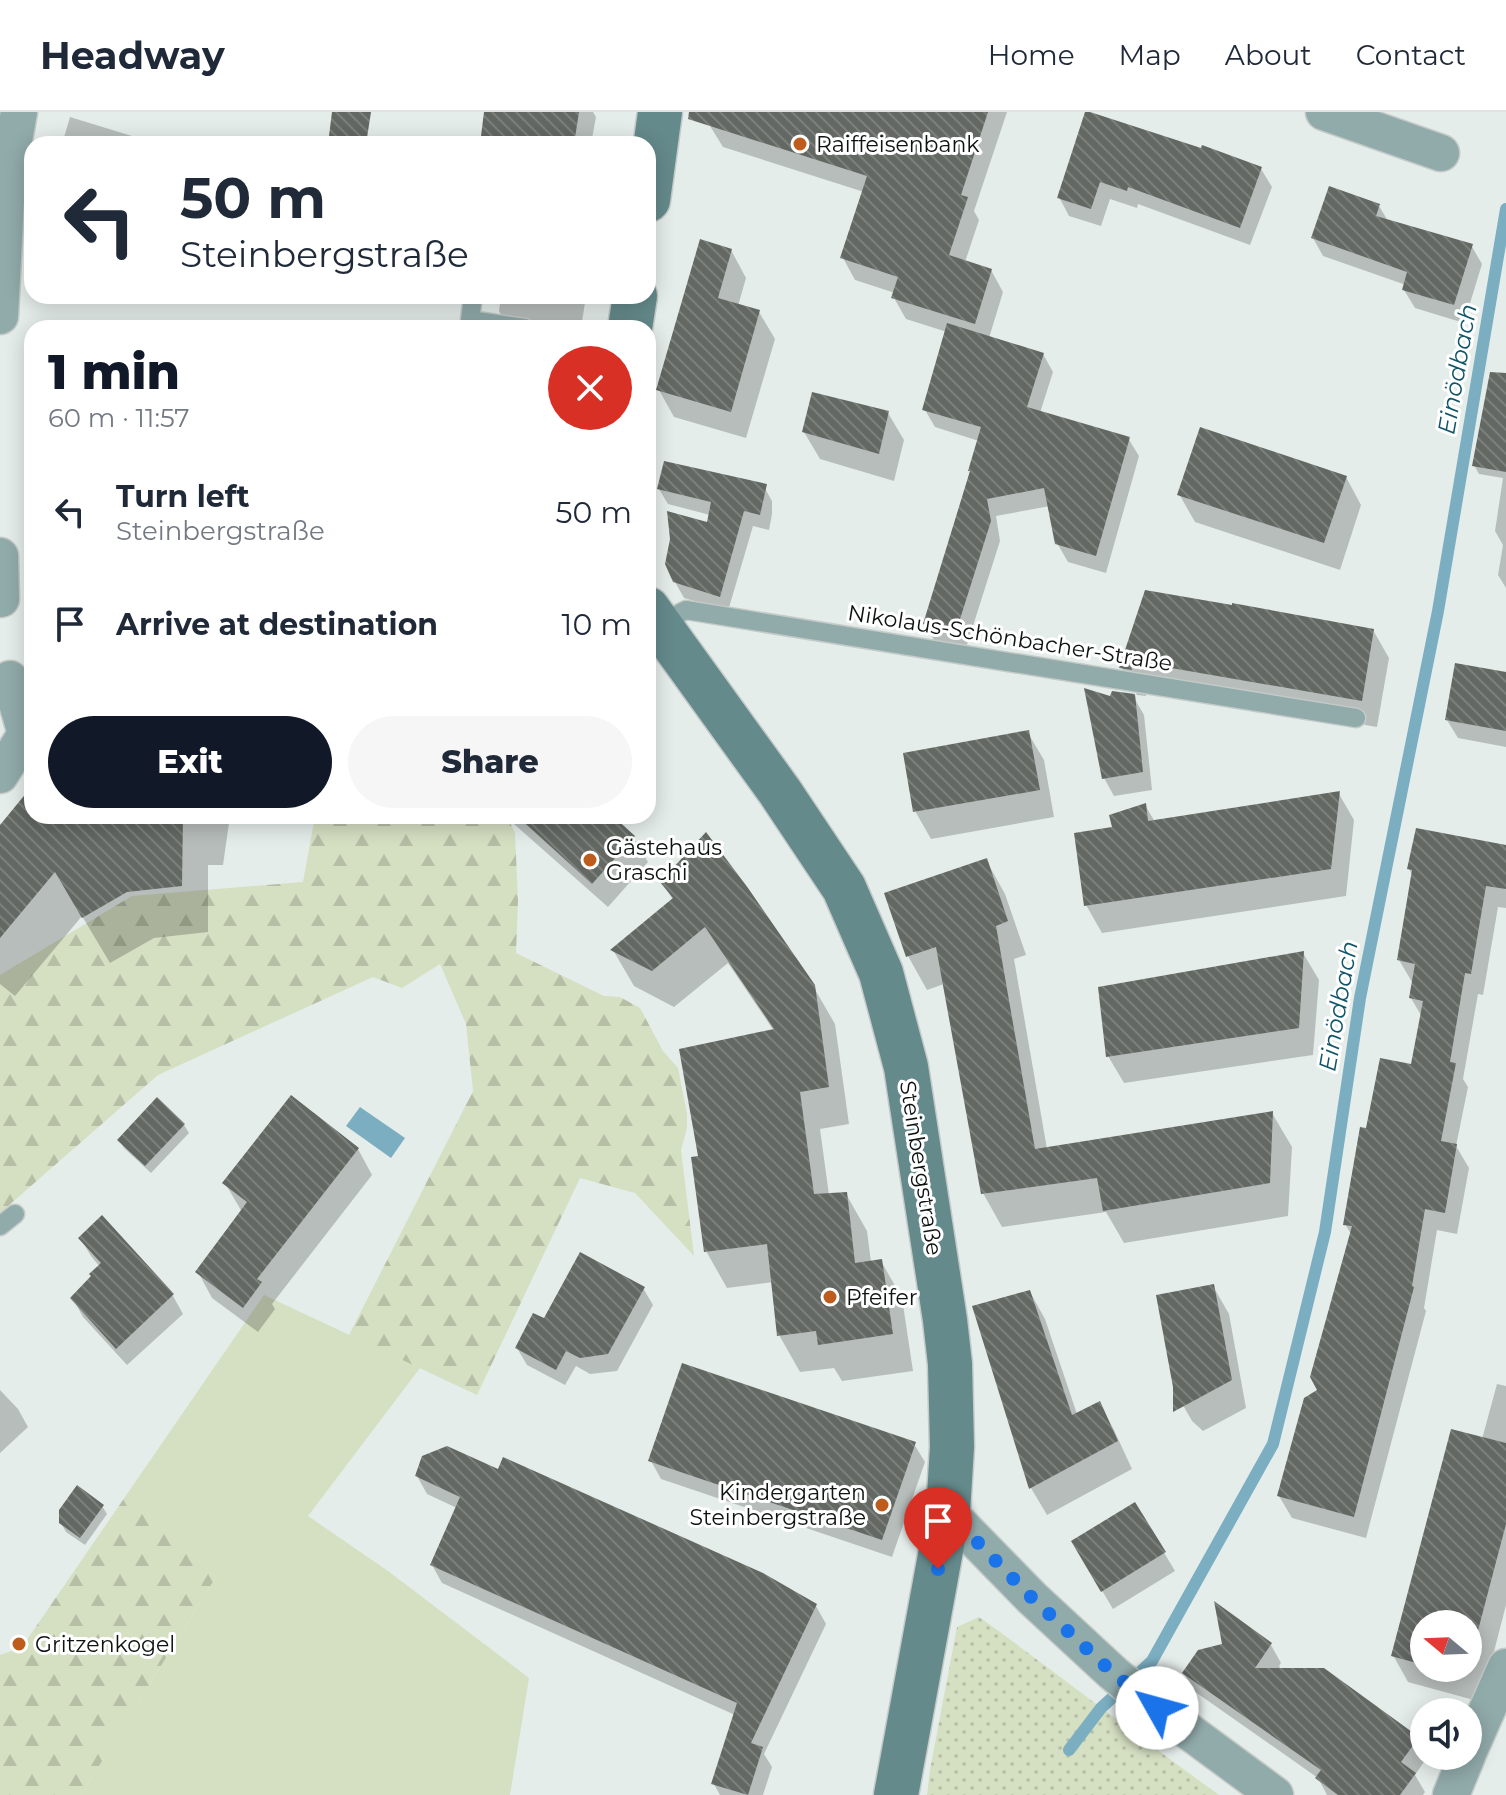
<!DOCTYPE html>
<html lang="en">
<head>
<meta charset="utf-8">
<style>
  :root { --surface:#fff; --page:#f6f6f7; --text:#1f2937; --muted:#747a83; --line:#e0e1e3; --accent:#111827 }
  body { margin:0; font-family:Montserrat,sans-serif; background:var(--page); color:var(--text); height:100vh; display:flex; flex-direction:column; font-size:30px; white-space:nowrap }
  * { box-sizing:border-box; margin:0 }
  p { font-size:26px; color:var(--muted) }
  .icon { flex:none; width:44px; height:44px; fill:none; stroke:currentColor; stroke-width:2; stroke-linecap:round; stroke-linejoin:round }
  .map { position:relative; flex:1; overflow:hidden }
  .panel { position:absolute; left:24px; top:208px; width:632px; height:504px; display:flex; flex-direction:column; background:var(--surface); border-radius:24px; box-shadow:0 4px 20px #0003 }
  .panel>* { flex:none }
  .guide { position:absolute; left:24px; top:24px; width:632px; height:168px; border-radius:24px; box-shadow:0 4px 20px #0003; background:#fff; color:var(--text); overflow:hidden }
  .needle { width:52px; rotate:289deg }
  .buttons { position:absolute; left:1410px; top:1498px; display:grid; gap:16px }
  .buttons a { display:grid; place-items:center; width:72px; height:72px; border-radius:50%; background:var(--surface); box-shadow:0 4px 20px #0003; font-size:40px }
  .pin { position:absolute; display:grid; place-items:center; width:68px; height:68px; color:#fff; margin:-82px -34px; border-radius:50% 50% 50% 0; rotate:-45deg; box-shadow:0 0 8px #0007 }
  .pin .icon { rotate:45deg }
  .me { position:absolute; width:88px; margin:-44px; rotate:308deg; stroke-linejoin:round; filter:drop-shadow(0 0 6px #0008) }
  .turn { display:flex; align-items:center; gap:28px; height:168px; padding:0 24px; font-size:36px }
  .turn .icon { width:104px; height:104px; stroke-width:2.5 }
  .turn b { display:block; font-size:56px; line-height:68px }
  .round { display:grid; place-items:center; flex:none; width:84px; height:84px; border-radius:42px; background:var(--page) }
  .summary { display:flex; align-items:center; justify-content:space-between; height:136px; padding:0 24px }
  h1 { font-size:48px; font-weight:800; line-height:60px; color:var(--accent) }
  .button { display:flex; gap:16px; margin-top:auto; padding:16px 24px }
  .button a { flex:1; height:92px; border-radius:48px; background:var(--accent); color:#fff; font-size:32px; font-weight:800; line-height:92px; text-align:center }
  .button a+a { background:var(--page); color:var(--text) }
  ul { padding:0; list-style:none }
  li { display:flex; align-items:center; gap:24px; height:112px; padding:0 24px }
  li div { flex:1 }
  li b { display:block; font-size:30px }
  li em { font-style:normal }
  header { display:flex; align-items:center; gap:48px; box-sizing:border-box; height:112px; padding:0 40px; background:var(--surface); border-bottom:2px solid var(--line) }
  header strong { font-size:38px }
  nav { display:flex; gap:44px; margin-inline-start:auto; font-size:28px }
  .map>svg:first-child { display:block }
</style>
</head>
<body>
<header>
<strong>Headway</strong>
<nav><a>Home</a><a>Map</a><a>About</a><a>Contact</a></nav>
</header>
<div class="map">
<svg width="1506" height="1683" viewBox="0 0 1506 1683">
  <defs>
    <pattern id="forest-firs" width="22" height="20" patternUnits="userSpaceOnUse" patternTransform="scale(2)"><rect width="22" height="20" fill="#d5dfc2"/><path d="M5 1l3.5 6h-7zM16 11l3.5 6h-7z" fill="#b6bea6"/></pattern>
    <pattern id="park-dots" width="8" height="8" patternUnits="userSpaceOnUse" patternTransform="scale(2)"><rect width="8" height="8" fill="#d5dfc2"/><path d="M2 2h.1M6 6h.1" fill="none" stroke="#b6bea6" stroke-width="1.8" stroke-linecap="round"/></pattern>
    <pattern id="building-back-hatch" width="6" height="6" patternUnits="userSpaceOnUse" patternTransform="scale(2)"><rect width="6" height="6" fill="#636863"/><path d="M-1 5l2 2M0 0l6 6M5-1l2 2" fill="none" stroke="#7c807c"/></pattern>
  </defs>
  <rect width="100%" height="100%" fill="#e5edea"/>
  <polygon fill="#d5dfc2" points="264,1183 420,1256 308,1404 388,1459 529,1566 510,1683 81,1683 216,1465 127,1382"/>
  <g fill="url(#forest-firs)">
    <polygon points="315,704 507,704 515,721 518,789 516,841 604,884 620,885 640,896 663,939 678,956 687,1002 687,1016 681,1038 694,1144 635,1081 580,1066 477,1283 349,1223 473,979 466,912 440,852 402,876 373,865 158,963 0,1101 0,863 132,784 303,770"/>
    <polygon points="127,1382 216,1465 81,1683 0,1683 0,1543 22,1535"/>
  </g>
  <path fill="url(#park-dots)" d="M979 1505C1060 1563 1138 1625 1219 1683H927L930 1658 957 1515Z"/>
  <polygon fill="#7caec2" points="360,995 405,1026 391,1046 346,1014"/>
  <g fill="#0003" fill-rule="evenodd">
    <polygon points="486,0 593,0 596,5 591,32 482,32"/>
    <polygon points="715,0 1007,0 974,99 979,108 965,150 991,158 1003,180 989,226 1043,242 1053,260 1040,301 1128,326 1139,344 1106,461 1068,450 1057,431 1050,394 996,404 1000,429 965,539 935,530 925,512 979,329 935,315 925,298 947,220 906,207 894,186 895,181 855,168 843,146 864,80 723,35 710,14"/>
    <polygon points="1086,1 1261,57 1272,75 1250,133 1138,92 1137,96 1110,87 1101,114 1069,104 1059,85"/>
    <polygon points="70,5 158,32 62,32"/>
    <polygon points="1379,94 1388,109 1471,133 1482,152 1464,211 1415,196 1404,178 1406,173 1323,144 1313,126"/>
    <polygon points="731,138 746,166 738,194 759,200 775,227 746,326 674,305 659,278"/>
    <polygon points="501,184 586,184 581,216 509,216 499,199"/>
    <polygon points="1506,289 1506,476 1498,463 1503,433 1495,419 1503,366 1479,362 1474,353"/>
    <polygon points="888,301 904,328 894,369 820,347 804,320"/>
    <polygon points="1346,365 1361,393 1340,458 1195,410 1179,382"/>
    <polygon points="763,373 772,389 772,402 769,418 753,414 728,499 684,486 675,470 708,413 710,403 668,392 659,377"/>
    <polygon points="1147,481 1373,518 1389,546 1377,615 1146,576 1146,584 1137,583 1122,556"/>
    <polygon points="1506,562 1506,635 1458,626 1447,608"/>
    <polygon points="1133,584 1144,603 1152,678 1114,684 1104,666 1111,586"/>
    <polygon points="1028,621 1044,648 1054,705 931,727 915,699"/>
    <polygon points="32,677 32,704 230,704 223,753 208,753 208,820 154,826 110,851 82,804 15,884 0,872 0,716"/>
    <polygon points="1339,682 1354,708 1346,784 1102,821 1086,793 1114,717 1145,693 1155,710"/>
    <polygon points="366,704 418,704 418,709"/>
    <polygon points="505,704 610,704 633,725 648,750 608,795"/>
    <polygon points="1506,735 1506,796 1498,795 1483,883 1478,882 1463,967 1468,975 1456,1034 1469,1056 1457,1122 1437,1118 1424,1196 1426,1199 1366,1426 1292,1406 1279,1384 1320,1278 1351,1122 1345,1112 1368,1018 1412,955 1422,905 1411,886 1412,870 1399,848 1413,764 1409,757"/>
    <polygon points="986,748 1005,782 1026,843 1014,847 1047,1037 1272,1001 1292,1035 1288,1104 1124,1131 1106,1100 1002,1115 983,1081 944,872 927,878 908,844"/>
    <polygon points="662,770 813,874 835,912 849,1012 820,1017 829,1083 846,1082 867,1119 871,1150 881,1149 902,1186 913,1259 842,1269 834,1256 800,1260 779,1223 773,1170 727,1176 706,1139 700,1046 774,919 728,851 674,895 634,874 613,838 673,788"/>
    <polygon points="1303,841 1319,868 1313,943 1124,971 1108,944"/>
    <polygon points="184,1013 189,1021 151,1061 124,1036 119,1028"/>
    <polygon points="358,1037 372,1063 272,1192 275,1197 258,1220 212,1186 198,1160 242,1100 225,1071"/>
    <polygon points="102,1106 173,1184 183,1202 127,1253 83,1205 73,1187 100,1155 91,1144 80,1126"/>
    <polygon points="1213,1174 1229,1202 1246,1296 1203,1319 1192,1309 1176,1281"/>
    <polygon points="643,1176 653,1193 617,1259 590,1262 576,1254 565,1273 527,1253 517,1236 544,1209"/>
    <polygon points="1030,1180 1045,1207 1077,1302 1099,1291 1114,1318 1132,1357 1047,1403 1031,1376"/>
    <path d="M1497 1272 1506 1274V1493L1481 1590 1408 1570 1393 1543 1482 1327ZM1424 1512H1468V1556H1424Z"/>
    <polygon points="0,1278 18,1297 28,1315 0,1341"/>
    <polygon points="914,1332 925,1350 892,1445 661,1367 651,1349"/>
    <polygon points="417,1364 816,1494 826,1512 764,1642 772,1655 763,1683 720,1683 714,1672 735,1603 442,1471 432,1453 457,1396 427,1382"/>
    <polygon points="1135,1392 1175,1459 1113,1497 1073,1430"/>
    <polygon points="102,1394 107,1402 85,1433 66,1420 61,1411"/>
    <polygon points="1271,1533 1281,1551 1279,1554 1290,1571 1418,1626 1424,1637 1424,1644 1428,1644 1415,1663 1425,1680 1423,1683 1327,1683 1318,1666 1194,1579 1184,1561"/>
  </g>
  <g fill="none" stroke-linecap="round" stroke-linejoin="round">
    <polyline stroke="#7caec2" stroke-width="12" points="1069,1638 1101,1596 1152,1549 1273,1332 1325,1120 1360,886 1438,499 1506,97"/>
  </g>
  <g fill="url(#building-back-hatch)">
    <polygon points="332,0 371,0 366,32 328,32"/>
    <polygon points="484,0 579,0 574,32 480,32"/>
    <polygon points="689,0 988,0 961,83 968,85 949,143 992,157 975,212 891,186 898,165 840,146 867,64 688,7"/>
    <polygon points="1085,0 1090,0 1201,36 1202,33 1262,55 1240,116 1128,75 1127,79 1100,70 1091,97 1057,86"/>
    <polygon points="1329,74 1380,92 1376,104 1473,132 1454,193 1402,178 1407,160 1311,126"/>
    <polygon points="700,127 732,137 718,186 760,198 731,300 656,278"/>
    <polygon points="947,211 1044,241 1027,295 1130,325 1096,444 1055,432 1044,376 987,387 991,409 955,523 923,512 970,359 968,359 981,315 922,298"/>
    <polygon points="1490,260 1506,261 1506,360 1472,354"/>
    <polygon points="812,280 889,299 879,342 802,320"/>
    <polygon points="1200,315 1347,364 1324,431 1177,383"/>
    <polygon points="664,349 767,372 760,403 744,399 720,485 673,470 665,452 670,427 667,399 707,410 711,390 657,377"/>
    <polygon points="1145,478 1232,493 1232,491 1374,517 1362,589 1131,549 1132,558 1119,556"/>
    <polygon points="1455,551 1506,560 1506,619 1445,608"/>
    <polygon points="1084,576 1110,584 1112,579 1135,582 1143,660 1102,667"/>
    <polygon points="1029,618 1040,678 913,700 903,641"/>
    <polygon points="32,674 32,704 183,704 182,774 127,780 82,806 55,760 0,826 0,713"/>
    <polygon points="1340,679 1331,757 1084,794 1074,721 1112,715 1109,703 1146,691 1148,709"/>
    <polygon points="517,704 613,704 635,724 592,772"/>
    <polygon points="1416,716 1506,733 1506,777 1486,774 1471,862 1465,861 1450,950 1456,951 1441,1029 1457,1032 1445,1101 1425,1097 1412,1174 1414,1175 1354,1405 1277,1384 1304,1286 1317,1278 1310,1265 1352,1114 1343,1113 1360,1015 1366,1016 1380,946 1411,952 1423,889 1409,886 1415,852 1397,848 1412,758 1407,757"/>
    <polygon points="706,720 748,776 815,873 829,975 800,980 814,1082 847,1080 855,1151 882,1147 893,1222 818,1233 816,1219 777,1224 767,1132 704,1140 691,1045 698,1044 679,937 774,917 705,815 652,859 610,838 673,786 660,770"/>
    <polygon points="987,746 1008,809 996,814 1035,1037 1273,999 1270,1071 1103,1099 1097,1066 981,1082 936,835 906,845 884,781"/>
    <polygon points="1304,839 1299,916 1106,945 1098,875"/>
    <polygon points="291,983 359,1036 257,1167 262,1170 243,1196 195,1160 247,1090 222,1071"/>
    <polygon points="157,985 185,1012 145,1054 117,1028"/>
    <polygon points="102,1103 174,1182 116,1237 70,1186 91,1164 89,1162 101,1151 78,1126"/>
    <polygon points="580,1140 645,1175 608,1242 580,1246 566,1239 556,1258 515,1236 533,1201 544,1206"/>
    <polygon points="1214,1172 1232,1268 1173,1300 1173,1275 1156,1183"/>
    <polygon points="1030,1178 1072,1303 1100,1289 1118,1329 1029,1377 972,1194"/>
    <polygon points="682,1251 916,1330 882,1428 648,1349"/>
    <polygon points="1451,1317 1506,1331 1506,1412 1466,1564 1436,1556 1468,1556 1468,1512 1424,1512 1424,1553 1391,1544"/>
    <polygon points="447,1334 498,1357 503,1345 763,1461 817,1492 751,1631 763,1635 748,1683 711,1672 737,1591 430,1453 460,1385 415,1364 422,1344"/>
    <polygon points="77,1373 104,1393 80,1426 59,1411 59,1398"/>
    <polygon points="1135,1390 1166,1440 1101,1480 1071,1429"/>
    <polygon points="1214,1489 1272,1531 1255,1556 1324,1556 1419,1625 1401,1650 1416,1661 1400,1683 1338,1683 1315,1666 1321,1658 1182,1561 1198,1538 1222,1532"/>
  </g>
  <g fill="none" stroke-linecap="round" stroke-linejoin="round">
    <defs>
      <g id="lane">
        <polyline points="473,184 470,208 525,216"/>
        <polyline points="659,512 686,498 1356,606"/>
        <polyline points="0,1114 15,1102"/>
      </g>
      <g id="street">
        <polyline points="1324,0 1441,41"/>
        <polyline points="0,204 7,69 19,0"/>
        <polyline points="0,444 1,487"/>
        <polyline points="0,663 26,622 10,567"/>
        <polyline points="948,1400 1032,1486 1113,1561 1142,1585 1275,1683"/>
        <polyline points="1468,1641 1506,1555"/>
        <polyline points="1451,1683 1467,1644"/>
      </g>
      <g id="secondary">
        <polyline points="648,88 660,0"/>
        <polyline points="630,216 635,184"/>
        <polyline points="648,497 780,680 844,776 881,861 906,955 945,1208 950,1252 952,1335 948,1400 896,1683"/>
      </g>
    </defs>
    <use href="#lane" stroke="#c3cac7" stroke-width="21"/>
    <use href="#street" stroke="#c3cac7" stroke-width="39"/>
    <use href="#secondary" stroke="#c3cac7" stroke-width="47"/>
    <use href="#lane" stroke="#91aaaa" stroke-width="18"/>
    <use href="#street" stroke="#91aaaa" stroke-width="36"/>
    <use href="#secondary" stroke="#658a8b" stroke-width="44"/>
  </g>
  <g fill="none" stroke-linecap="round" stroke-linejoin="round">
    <polyline stroke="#1a73e8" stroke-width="14" stroke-dasharray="0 25.2" points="938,1457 948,1400 1032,1486 1113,1561 1157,1596"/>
  </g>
  <g fill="#be5c1e" stroke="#fff" stroke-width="3">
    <circle cx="800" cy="32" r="8"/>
    <circle cx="590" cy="748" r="8"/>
    <circle cx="830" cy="1185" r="8"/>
    <circle cx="882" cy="1393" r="8"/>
    <circle cx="19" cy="1532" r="8"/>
  </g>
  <g text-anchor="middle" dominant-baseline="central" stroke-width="6" stroke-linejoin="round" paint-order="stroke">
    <g font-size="22" fill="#0f1211" stroke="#fff" text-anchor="start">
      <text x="816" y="32">Raiffeisenbank</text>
      <text x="606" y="735">Gästehaus<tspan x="606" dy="25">Graschi</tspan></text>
      <text x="846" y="1185">Pfeifer</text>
      <text x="866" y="1380" text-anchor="end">Kindergarten<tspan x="866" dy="25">Steinbergstraße</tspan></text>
      <text x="35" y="1532">Gritzenkogel</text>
    </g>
    <g font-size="22" fill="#0f1211" stroke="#fff">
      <text transform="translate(1010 526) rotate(9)">Nikolaus-Schönbacher-Straße</text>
      <text transform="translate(921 1056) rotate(81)">Steinbergstraße</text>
    </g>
    <g font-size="24" font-style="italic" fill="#10556a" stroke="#fff">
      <text transform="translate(1457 257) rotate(-80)">Einödbach</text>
      <text transform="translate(1338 894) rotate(-80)">Einödbach</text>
    </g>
  </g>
</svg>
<div class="buttons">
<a><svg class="needle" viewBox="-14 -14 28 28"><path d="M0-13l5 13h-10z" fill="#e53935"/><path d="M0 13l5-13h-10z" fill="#747a83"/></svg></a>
<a><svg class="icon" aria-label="sound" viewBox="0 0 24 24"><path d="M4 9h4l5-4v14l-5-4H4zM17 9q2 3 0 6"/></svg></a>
</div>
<div class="pin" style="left:938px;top:1457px;background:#d93025"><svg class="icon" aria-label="arrive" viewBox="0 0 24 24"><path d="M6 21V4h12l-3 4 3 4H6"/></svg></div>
<svg class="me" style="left:1157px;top:1596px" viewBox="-20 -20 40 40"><circle r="19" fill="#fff"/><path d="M0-13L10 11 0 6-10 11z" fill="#1a73e8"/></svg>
<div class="guide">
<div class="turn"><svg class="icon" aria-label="left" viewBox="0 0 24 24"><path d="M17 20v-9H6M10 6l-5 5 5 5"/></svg><div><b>50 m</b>Steinbergstraße</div></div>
</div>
<section class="panel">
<div class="summary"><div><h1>1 min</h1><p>60 m · 11:57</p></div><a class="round" style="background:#d93025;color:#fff"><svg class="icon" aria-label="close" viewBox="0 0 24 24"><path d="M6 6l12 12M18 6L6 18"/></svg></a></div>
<ul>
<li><svg class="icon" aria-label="left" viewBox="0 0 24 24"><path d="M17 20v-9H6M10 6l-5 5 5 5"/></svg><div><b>Turn left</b><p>Steinbergstraße</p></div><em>50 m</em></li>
<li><svg class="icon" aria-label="arrive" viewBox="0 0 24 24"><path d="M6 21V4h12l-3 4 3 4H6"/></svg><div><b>Arrive at destination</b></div><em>10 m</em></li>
</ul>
<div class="button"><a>Exit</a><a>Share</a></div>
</section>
</div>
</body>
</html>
